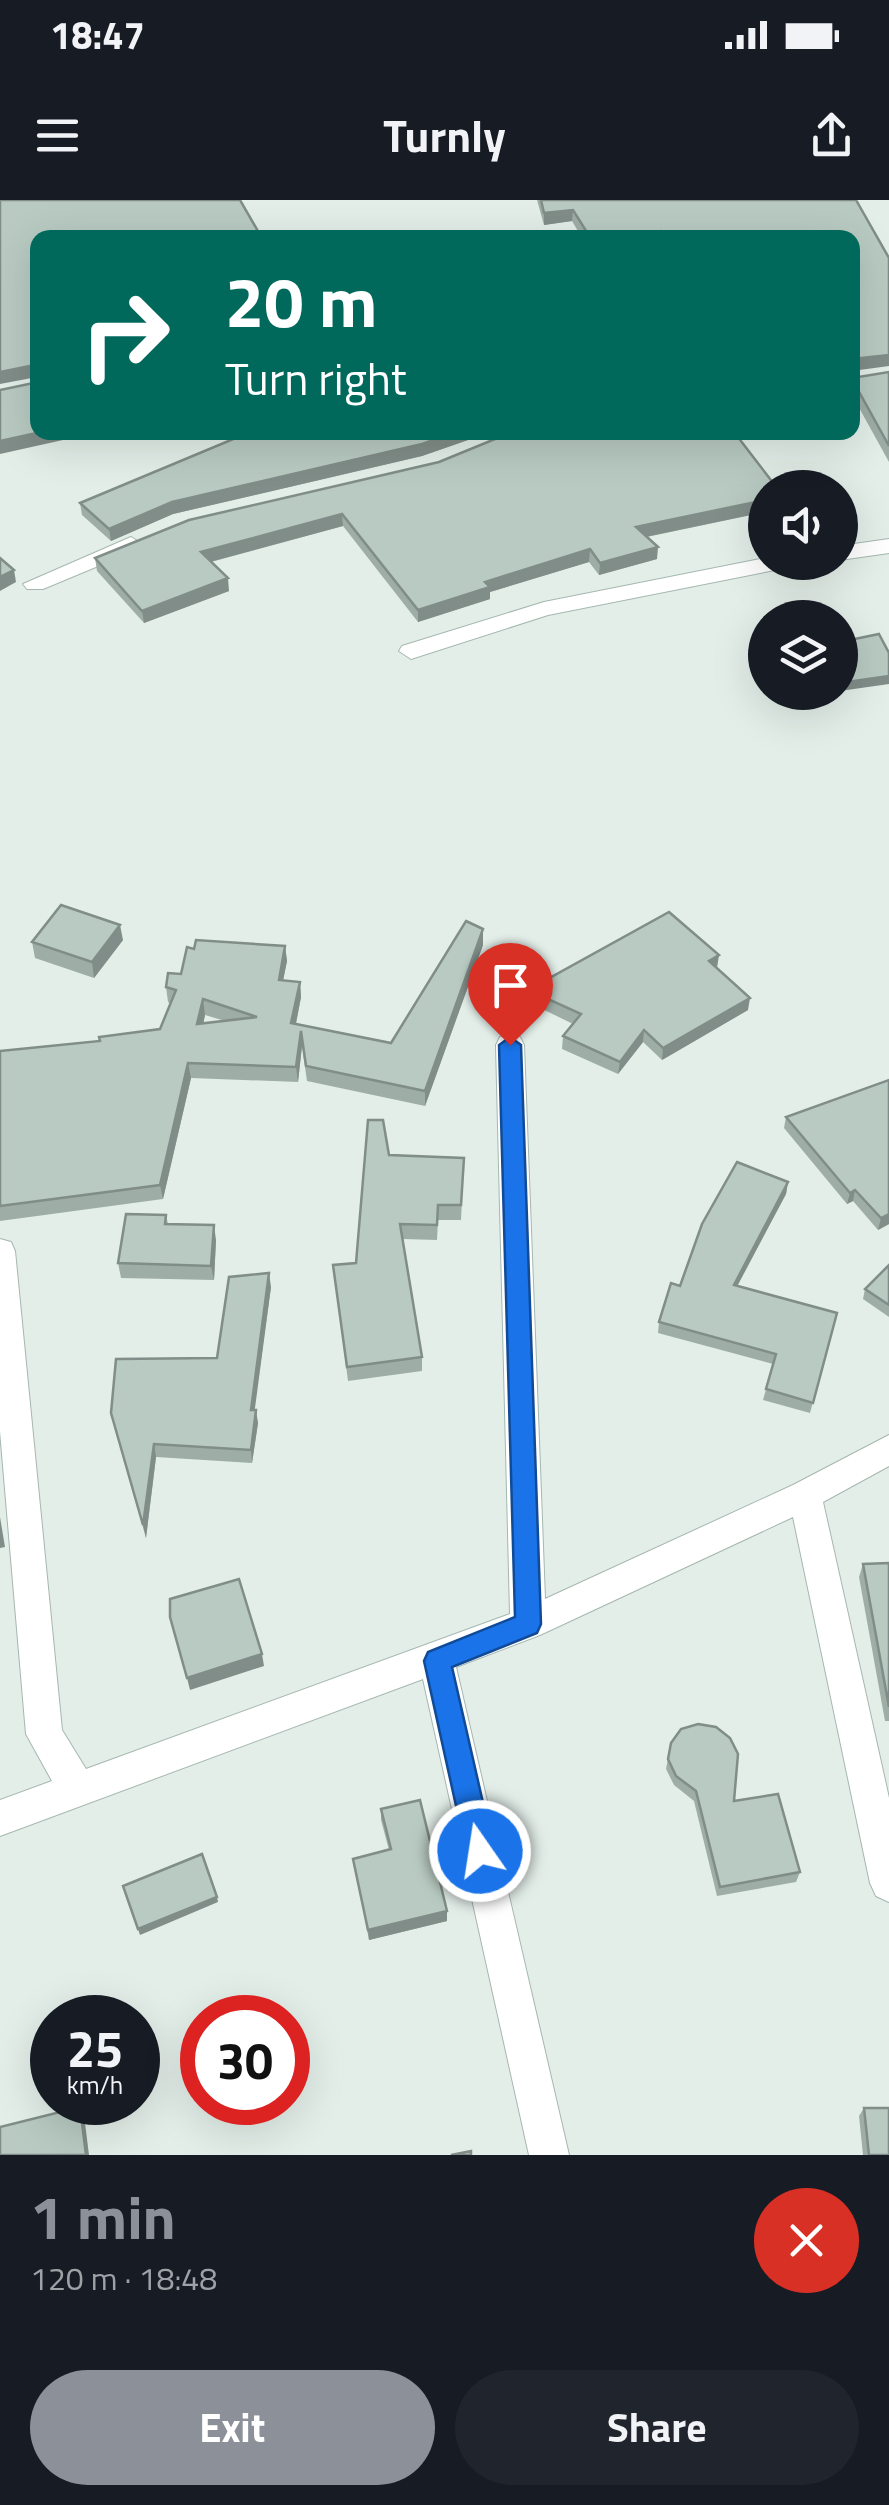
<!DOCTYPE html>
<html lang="en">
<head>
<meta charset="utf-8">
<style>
  :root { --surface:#171b24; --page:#20242c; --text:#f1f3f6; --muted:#9ea1a6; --accent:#8c9099 }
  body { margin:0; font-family:"Titillium Web",sans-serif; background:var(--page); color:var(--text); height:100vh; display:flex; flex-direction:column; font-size:38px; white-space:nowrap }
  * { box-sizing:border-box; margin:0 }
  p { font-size:32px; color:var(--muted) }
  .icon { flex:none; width:55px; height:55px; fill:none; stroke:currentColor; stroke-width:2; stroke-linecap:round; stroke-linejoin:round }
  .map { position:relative; height:1955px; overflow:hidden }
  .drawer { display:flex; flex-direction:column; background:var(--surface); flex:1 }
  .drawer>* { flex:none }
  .hud { position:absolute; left:30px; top:30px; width:830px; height:210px; border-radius:20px; box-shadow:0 10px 40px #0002; background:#00695c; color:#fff; overflow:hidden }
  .fabs { position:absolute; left:748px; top:270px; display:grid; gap:20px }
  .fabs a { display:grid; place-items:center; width:110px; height:110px; border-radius:50%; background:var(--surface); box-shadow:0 10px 40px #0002; font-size:50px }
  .speed { position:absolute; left:30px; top:1795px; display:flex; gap:20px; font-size:50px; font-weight:700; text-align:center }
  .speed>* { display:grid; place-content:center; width:130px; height:130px; border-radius:50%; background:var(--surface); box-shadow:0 10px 40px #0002; line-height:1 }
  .speed small { font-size:25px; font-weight:400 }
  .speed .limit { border:15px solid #d22; background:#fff; color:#111 }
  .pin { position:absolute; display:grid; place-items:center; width:85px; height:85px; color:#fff; margin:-102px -42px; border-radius:50% 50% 50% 0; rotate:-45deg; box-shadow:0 0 10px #0007 }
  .pin .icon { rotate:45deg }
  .me { position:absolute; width:110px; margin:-55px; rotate:347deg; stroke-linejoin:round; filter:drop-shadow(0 0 8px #0008) }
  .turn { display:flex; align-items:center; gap:35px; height:210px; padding:0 30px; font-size:45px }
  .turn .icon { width:130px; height:130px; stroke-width:2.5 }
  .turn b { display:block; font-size:70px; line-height:85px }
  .round { display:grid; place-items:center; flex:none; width:105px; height:105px; border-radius:52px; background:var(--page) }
  .headline { display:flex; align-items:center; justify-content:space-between; height:170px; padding:0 30px }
  h1 { font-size:60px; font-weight:700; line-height:75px; color:var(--accent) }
  .action { display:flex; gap:20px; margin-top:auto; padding:20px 30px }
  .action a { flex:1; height:115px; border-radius:60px; background:var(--accent); color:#fff; font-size:40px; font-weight:700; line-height:115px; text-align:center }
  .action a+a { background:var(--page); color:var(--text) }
  .status { display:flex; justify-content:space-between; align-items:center; height:70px; padding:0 50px; background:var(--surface); direction:ltr }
  .status svg { height:28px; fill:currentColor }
  header { display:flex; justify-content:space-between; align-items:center; height:130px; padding:0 30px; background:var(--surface); font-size:45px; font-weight:700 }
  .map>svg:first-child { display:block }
</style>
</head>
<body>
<div class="status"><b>18:47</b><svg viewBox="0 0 49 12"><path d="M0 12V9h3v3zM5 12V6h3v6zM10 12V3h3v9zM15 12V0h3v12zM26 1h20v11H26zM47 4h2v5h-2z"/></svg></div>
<header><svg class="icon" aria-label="menu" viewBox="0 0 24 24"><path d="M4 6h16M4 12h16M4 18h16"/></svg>Turnly<svg class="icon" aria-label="share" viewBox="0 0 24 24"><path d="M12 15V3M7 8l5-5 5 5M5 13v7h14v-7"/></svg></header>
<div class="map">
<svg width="889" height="1955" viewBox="0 0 889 1955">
  <rect width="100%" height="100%" fill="#e3eee9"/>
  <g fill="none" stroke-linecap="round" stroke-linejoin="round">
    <defs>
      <g id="minor">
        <path d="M485 232H541C528 242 498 242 485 232Z"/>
        <polygon points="131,337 142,344 139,349 43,389 27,389 23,384"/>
        <polygon points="889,339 889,353 840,360 840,346"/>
        <polygon points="765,358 765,362 791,362 780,369 548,415 411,459 399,451 402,446 544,402"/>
        <polygon points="510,834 520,837 524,845 545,1399 793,1285 889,1235 889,1266 823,1302 889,1598 889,1702 876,1696 870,1683 793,1317 540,1435 456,1467 569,1955 529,1955 423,1479 0,1636 0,1600 52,1581 26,1534 0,1231 0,1039 11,1042 15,1051 62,1530 86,1569 510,1414 496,845 500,837"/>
      </g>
    </defs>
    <use href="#minor" stroke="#a5b7b0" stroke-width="2"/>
    <use href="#minor" fill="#fff" fill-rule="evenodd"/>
  </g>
  <g fill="#9eaea7" fill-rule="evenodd">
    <polygon points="537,0 856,0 852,38 582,38 572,21 544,25"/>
    <polygon points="889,172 889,262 852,195 852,178"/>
    <polygon points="250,232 491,232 422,256 173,314 111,341 82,315 80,303"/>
    <polygon points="512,232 751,232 736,235 765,288 765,312 647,337 657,359 599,375 589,362 490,392 490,399 418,422 343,326 211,362 229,391 144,423 97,371 95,358 439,262"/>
    <path d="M483 729V745L425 906 307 881 302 846 298 882 191 878 163 999 0 1021V851L100 841 160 829 170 803 168 802 166 787 181 774 194 749 285 746 287 761 283 780 300 782 301 797 296 824 391 843ZM205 815 225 821 203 824Z"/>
    <polygon points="123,740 94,778 35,758 32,742"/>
    <polygon points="717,768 748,810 662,860 643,842 618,874 562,849 563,836 573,824 528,802 528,790"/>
    <polygon points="786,917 889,1024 878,1030 853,1001 847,1004 784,928"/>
    <polygon points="389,955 464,958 461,1020 438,1020 437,1040 403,1039 422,1157 422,1171 348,1181 333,1065 356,1063"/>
    <polygon points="788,982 786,994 737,1086 837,1113 810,1213 763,1200 773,1164 658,1133 659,1122 680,1086"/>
    <polygon points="166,1015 168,1024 216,1040 214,1080 121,1078 118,1063"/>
    <polygon points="889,1065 889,1117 863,1099 865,1089"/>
    <polygon points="271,1087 254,1210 258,1223 252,1263 156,1257 146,1338 114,1226 217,1158"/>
    <polygon points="889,1363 889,1521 885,1521 859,1377 863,1364"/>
    <polygon points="671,1543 734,1601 800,1672 796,1682 717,1696 694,1601 674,1585 666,1569"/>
    <polygon points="381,1609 447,1711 447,1721 369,1740 353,1659 389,1650 381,1620"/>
    <polygon points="864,1908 889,1955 863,1955 859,1916"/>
  </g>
  <g fill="#818d88">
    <polygon points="573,10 572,21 544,25 544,13"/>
    <polygon points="661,31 660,38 612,38"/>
    <polygon points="601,32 600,38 588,38 588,34"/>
    <polygon points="889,155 889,166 852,171 853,159"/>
    <polygon points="35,165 37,177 0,184 0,172"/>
    <polygon points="41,232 99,232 0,254 0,241"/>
    <polygon points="456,232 491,232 422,256 173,314 111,341 109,329 172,302"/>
    <polygon points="765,300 765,312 635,339 636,327"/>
    <polygon points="342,314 343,326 202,364 201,352"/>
    <polygon points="658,347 657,359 599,375 600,363"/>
    <polygon points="590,349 589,362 490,392 490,399 418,422 418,410 485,382"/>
    <polygon points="14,370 16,382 0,391 0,377"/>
    <polygon points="228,378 229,391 144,423 142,411"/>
    <polygon points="889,476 889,484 840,491 840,483"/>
    <polygon points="120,725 123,740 94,778 92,762"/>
    <polygon points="483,729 483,745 425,906 425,891"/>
    <polygon points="285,746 287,761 280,796 279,780"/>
    <polygon points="719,755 717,768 709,761"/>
    <polygon points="300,782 301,797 293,838 291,823"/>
    <polygon points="750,798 748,810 662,860 663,848"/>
    <polygon points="203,799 205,815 200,840 197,824"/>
    <polygon points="644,830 643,842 618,874 620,862"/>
    <polygon points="301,831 302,846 298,882 296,867"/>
    <polygon points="188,863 191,878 163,999 160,985"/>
    <polygon points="788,982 786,994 732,1096 734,1085"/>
    <polygon points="855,990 853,1001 847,1004 850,993"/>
    <polygon points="889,1014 889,1024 878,1030 881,1018"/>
    <polygon points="214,1025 216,1040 214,1080 211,1066"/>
    <polygon points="269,1073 271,1087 253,1223 251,1210"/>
    <polygon points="256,1210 258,1223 252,1263 251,1250"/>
    <polygon points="154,1244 156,1257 146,1338 143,1325"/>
    <polygon points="0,1317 5,1347 0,1348"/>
    <polygon points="262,1454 264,1466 190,1490 187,1478"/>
    <polygon points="217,1697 218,1702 140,1735 138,1729"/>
    <polygon points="447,1711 447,1721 369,1740 368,1730"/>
    <polygon points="80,1907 84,1915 89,1955 86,1955"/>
  </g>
  <g fill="#b8cac2" stroke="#818d88" stroke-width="2.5" fill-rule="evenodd">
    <polygon points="0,0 240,0 262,38 38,38 38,173 35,165 0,172"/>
    <polygon points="541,0 856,0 889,58 889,155 853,159 852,164 852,38 665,38 661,31 604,38 601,32 588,34 573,10 544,13"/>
    <polygon points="889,172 889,246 852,179 852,178"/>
    <polygon points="38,182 38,232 41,232 0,241 0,190"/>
    <polygon points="250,232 456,232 422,244 172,302 109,329 80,303"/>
    <polygon points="512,232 734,232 777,288 765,288 765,300 636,327 658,347 600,363 590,349 485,382 490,387 418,410 342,314 201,352 228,378 142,411 95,358 189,320 439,262"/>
    <polygon points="0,358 14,370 0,377"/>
    <polygon points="879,434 889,453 889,476 840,483 840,442"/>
    <polygon points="61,705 120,725 92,762 32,742"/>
    <polygon points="669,712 719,755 709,761 750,798 663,848 644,830 620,862 563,836 581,814 528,790"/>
    <path d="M466 721 483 729 425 891 306 866 301 831 296 867 188 863 160 985 0 1006V851L100 841 99 837 160 829 176 790 166 787 168 773 181 774 187 747 194 749 196 740 285 746 279 780 300 782 291 823 391 843ZM203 799 257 817 197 824Z"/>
    <polygon points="889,880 889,1014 881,1018 855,990 850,993 786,917"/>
    <polygon points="368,920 383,920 389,955 464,958 461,1005 438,1005 437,1025 400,1024 422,1157 347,1167 333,1065 356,1063"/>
    <polygon points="737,962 788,982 734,1085 837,1113 813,1203 766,1189 776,1154 659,1122 671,1083 680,1086 702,1024"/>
    <polygon points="126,1014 166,1015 165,1024 214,1025 211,1066 118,1063"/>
    <polygon points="889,1065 889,1105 865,1089"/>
    <polygon points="269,1073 251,1210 256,1210 251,1250 154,1244 143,1325 111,1213 116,1159 217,1158 229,1077"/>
    <polygon points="889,1363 889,1507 863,1364"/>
    <polygon points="239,1379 262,1454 187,1478 170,1417 170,1399"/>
    <polygon points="698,1524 716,1527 730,1538 738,1554 734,1601 778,1594 800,1672 720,1687 696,1591 676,1576 668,1559 671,1543 681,1529"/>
    <polygon points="420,1600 447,1711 368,1730 353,1659 391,1649 381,1609"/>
    <polygon points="202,1654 217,1697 138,1729 123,1686"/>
    <polygon points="80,1907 86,1955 0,1955 0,1927"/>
    <polygon points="864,1908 889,1908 889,1955 869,1955"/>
    <polygon points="471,1951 471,1955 451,1955"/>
  </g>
  <polygon fill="#1a73e8" stroke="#114b97" stroke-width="2.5" points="510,837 521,845 541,1424 537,1433 452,1467 494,1651 490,1661 480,1665 470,1661 466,1651 424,1461 428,1452 515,1417 499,845"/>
</svg>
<div class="fabs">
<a><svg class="icon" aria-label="sound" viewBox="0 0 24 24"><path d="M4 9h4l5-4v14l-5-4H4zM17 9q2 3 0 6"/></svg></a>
<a><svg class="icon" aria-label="layers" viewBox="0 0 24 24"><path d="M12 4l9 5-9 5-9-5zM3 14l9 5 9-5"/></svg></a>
</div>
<div class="speed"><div>25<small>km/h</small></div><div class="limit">30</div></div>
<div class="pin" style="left:510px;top:845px;background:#d93025"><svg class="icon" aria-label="arrive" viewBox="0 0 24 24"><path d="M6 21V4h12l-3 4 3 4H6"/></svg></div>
<svg class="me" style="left:480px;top:1651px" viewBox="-20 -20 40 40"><circle r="17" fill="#1a73e8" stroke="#fff" stroke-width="3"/><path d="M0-11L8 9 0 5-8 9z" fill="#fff"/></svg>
<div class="hud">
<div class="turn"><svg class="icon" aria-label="right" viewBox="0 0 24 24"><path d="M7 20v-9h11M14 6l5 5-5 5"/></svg><div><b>20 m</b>Turn right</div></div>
</div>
</div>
<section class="drawer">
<div class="headline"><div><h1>1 min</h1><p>120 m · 18:48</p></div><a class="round" style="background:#d93025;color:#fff"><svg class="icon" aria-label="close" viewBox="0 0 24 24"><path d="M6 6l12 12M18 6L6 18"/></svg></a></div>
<div class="action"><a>Exit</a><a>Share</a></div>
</section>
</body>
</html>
